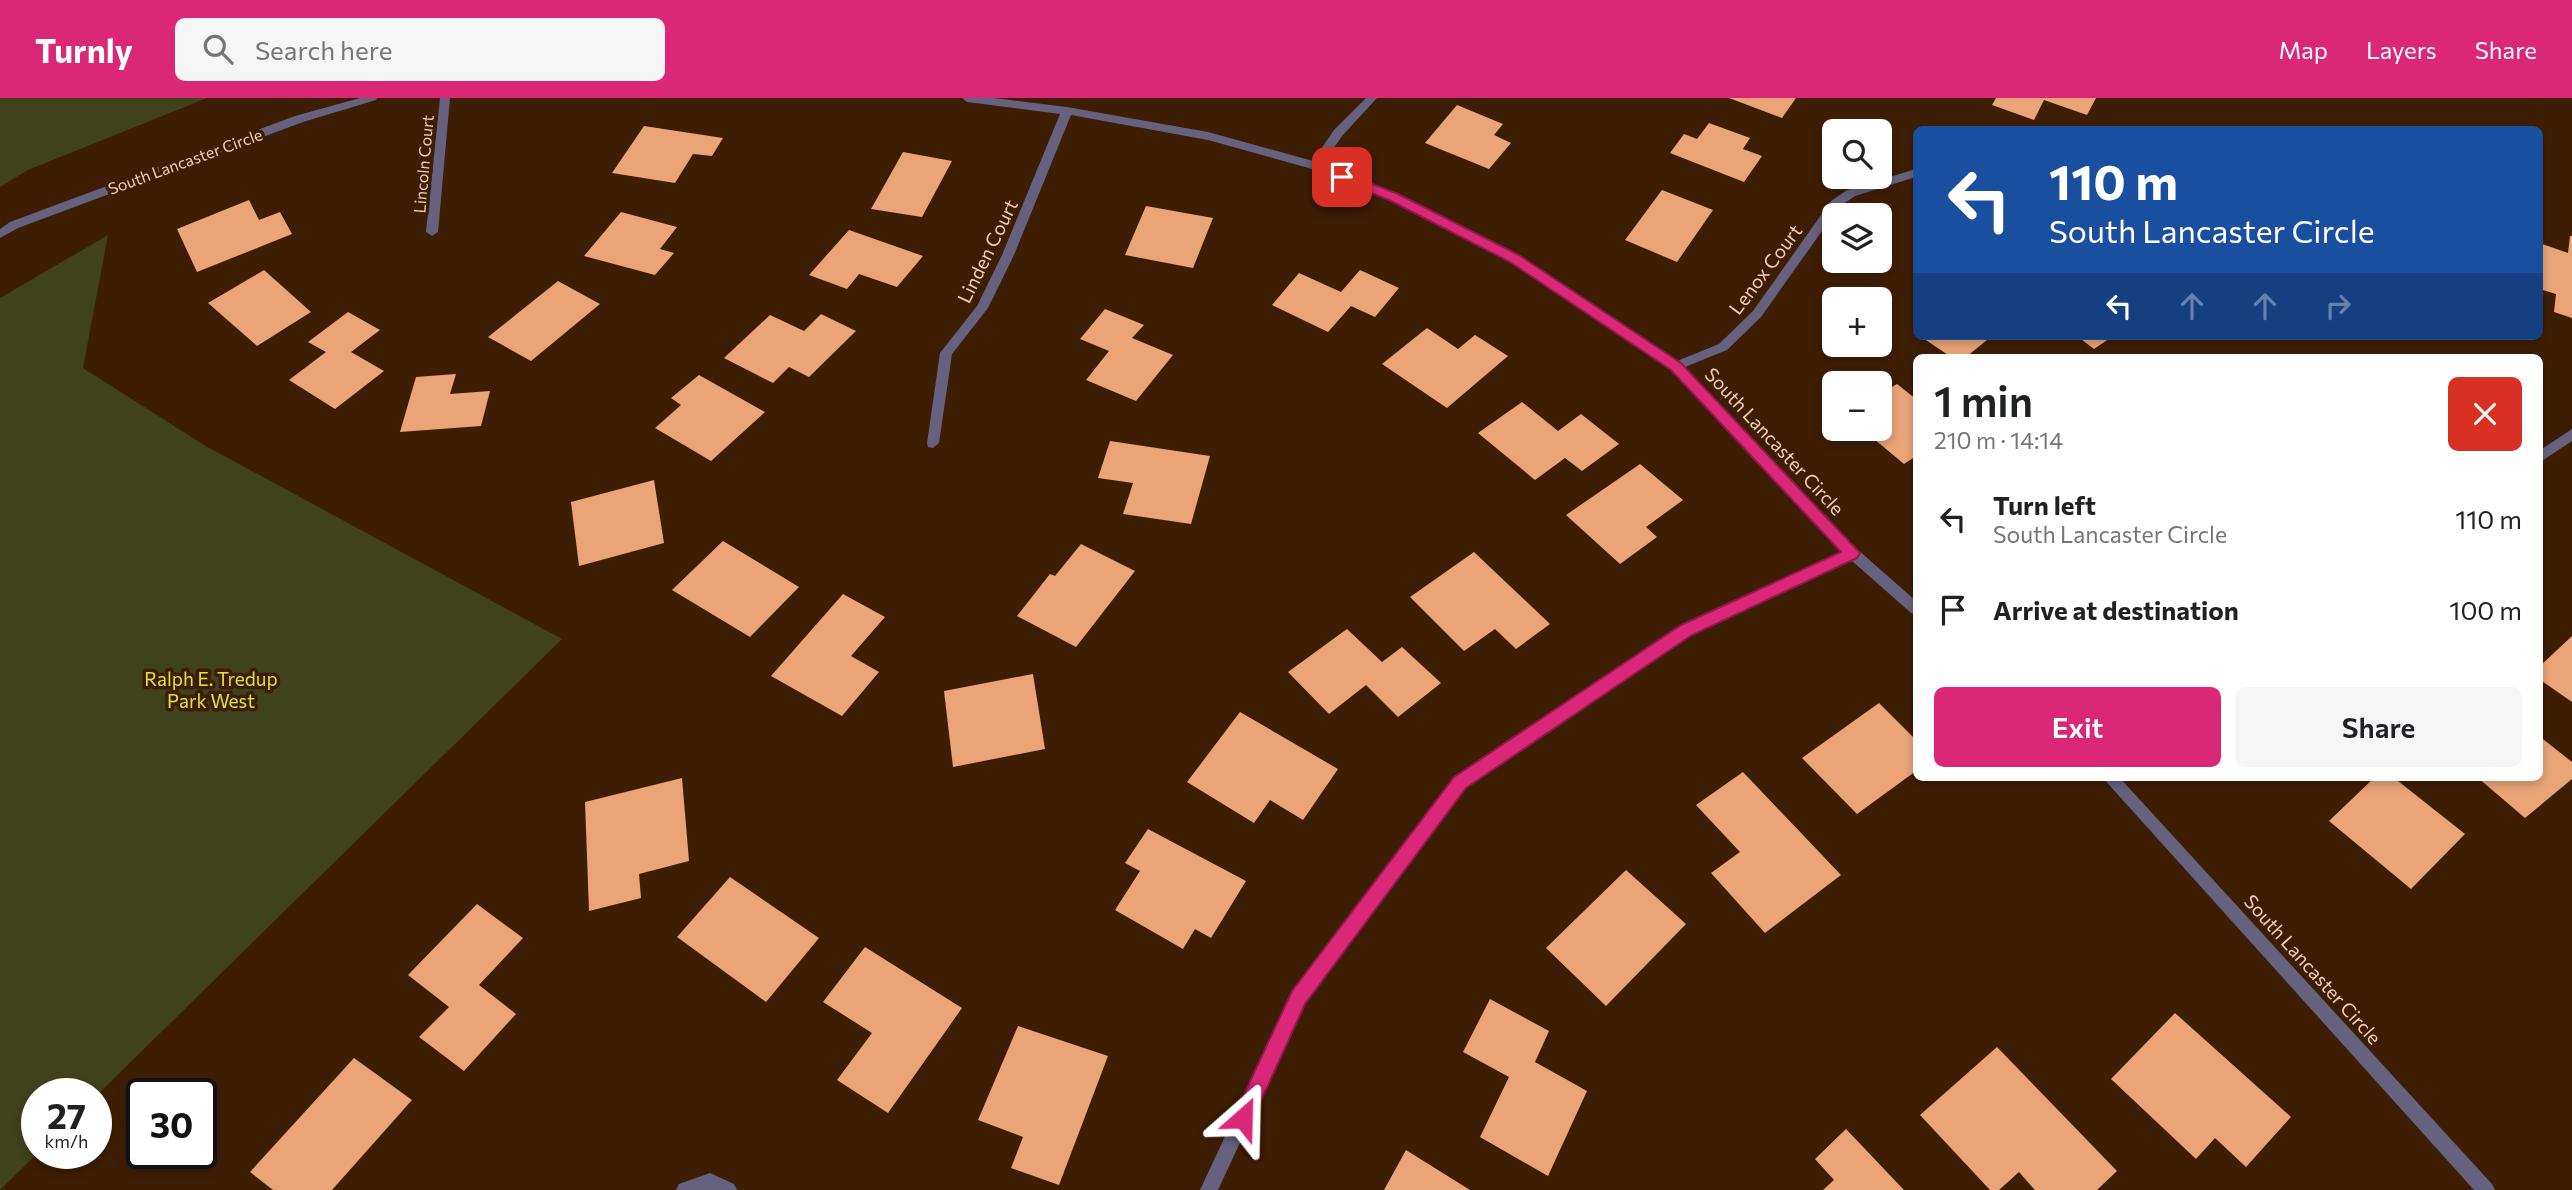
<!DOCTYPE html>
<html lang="en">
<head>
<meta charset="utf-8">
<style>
  :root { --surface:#fff; --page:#f6f6f6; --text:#202124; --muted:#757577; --accent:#db2777 }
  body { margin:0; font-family:Commissioner,sans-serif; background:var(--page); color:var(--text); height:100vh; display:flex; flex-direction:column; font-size:26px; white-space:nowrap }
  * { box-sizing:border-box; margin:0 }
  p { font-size:23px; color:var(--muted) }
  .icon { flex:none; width:38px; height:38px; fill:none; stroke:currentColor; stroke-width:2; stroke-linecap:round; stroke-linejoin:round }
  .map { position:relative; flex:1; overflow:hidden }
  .sheet { position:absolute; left:1913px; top:256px; width:630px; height:427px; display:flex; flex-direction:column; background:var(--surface); border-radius:10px; box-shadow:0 4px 10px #0003 }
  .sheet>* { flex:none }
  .banner { position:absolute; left:1913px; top:28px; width:630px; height:214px; border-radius:10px; box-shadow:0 4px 10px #0003; background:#1a4fa0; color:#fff; overflow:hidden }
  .buttons { position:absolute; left:1822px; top:21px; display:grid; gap:14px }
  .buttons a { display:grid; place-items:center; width:70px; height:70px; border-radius:10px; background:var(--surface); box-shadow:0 4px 10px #0003; font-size:35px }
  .speed { position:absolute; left:21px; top:980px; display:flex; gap:14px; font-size:35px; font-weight:700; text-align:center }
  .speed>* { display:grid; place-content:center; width:91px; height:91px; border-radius:50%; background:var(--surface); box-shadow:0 4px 10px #0003; line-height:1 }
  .speed small { font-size:18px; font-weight:400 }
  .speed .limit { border:4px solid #111; border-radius:10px; background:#fff; color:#111 }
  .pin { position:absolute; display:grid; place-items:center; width:60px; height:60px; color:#fff; margin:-30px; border-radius:14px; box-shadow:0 4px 10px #0006 }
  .me { position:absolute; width:77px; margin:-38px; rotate:25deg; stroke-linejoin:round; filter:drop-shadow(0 0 5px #0008) }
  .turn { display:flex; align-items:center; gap:24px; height:147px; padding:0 21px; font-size:32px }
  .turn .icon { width:91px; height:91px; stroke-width:2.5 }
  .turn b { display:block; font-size:49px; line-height:60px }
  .lanes { display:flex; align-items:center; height:66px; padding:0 21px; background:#0003; justify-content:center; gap:35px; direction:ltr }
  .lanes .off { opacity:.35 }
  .round { display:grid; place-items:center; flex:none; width:74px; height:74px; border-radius:10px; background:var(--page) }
  .summary { display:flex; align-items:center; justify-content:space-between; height:119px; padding:0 21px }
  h1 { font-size:42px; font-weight:600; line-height:52px }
  .primary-button { display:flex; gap:14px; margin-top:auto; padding:14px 21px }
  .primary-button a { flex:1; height:80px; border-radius:10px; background:var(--accent); color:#fff; font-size:28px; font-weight:600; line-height:80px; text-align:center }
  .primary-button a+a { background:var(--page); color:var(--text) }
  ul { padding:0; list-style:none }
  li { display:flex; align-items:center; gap:21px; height:91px; padding:0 21px }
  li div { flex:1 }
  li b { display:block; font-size:26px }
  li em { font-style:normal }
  header { display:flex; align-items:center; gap:42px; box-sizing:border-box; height:98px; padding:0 35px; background:var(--accent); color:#fff }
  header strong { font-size:33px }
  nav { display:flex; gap:38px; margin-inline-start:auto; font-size:24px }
  .search { width:490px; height:63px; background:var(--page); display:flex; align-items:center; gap:18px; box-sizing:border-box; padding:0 24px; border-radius:10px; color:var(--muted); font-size:26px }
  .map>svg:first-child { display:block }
</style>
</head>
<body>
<header>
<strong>Turnly</strong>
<div class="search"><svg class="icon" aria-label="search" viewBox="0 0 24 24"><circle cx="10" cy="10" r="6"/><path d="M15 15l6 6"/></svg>Search here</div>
<nav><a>Map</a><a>Layers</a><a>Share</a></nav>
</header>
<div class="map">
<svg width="2572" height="1092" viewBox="0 0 2572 1092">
  <rect width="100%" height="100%" fill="#3e1d05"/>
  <g fill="#3f421c">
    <polygon points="0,0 207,0 28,72 0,89"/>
    <polygon points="108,137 83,270 204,347 562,541 96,998 96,996 37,996 38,1055 0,1092 0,200"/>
  </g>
  <g fill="#eaa478">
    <polygon points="1729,0 1796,0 1782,20"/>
    <polygon points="1996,0 2096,0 2087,17 2044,2 2034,22 1992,7"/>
    <polygon points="1457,7 1503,26 1494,37 1511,45 1489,71 1425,45"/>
    <polygon points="1709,25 1750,40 1743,51 1762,58 1744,84 1670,55 1684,36 1697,41"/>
    <polygon points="644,28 723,40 712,58 693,56 675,85 612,75"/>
    <polygon points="903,54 952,63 922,119 871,111"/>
    <polygon points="1662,92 1713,112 1677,164 1625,142"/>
    <polygon points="249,102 259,122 280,114 292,136 197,174 177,131"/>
    <polygon points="1146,108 1213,120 1193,170 1125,157"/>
    <polygon points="621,114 677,129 660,151 674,155 655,177 584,158"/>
    <polygon points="849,132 923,158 897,189 859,176 847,191 809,177"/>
    <polygon points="2570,138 2572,138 2572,220 2554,214 2556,196 2539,191 2539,145 2568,155"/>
    <polygon points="264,172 311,214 257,248 208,205"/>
    <polygon points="1360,172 1399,190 1375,219 1351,208 1328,234 1272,207 1299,175 1341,194"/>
    <polygon points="558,183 600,206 531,263 488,239"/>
    <polygon points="1105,211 1144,227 1132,240 1173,257 1136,303 1086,282 1109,253 1080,241"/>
    <polygon points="348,214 380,232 351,254 384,273 335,311 289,282 326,254 308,244"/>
    <polygon points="821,216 856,233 809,279 789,269 773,285 724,260 770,217 804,233"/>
    <polygon points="1427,230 1458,251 1475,237 1508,258 1447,310 1382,266"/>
    <polygon points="1920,238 1992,238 1966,259 1951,259"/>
    <polygon points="2077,238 2113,238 2094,251"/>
    <polygon points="456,276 450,296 490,293 481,328 400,334 416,279"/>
    <polygon points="699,277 765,314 711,363 655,330 681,307 671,300"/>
    <polygon points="1897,286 1916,301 1916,358 1904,366 1862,331 1880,331 1880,291 1883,294"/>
    <polygon points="1522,304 1558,333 1581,316 1619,346 1582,373 1565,360 1535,382 1478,335"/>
    <polygon points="1110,343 1210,358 1191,426 1123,416 1133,385 1098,380"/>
    <polygon points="1640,366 1683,402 1646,429 1657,439 1620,466 1566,417"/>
    <polygon points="654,382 664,445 579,468 571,404"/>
    <polygon points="723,443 799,489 750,539 672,492"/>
    <polygon points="1081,446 1135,473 1076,549 1017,518 1050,476 1055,478"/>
    <polygon points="1474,454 1550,526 1516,551 1495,531 1464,553 1410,499"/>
    <polygon points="843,496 885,519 851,558 879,574 842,618 771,578"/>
    <polygon points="1347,531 1382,564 1402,549 1441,585 1398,619 1366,587 1329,616 1288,574"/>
    <polygon points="2572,538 2572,604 2539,581 2539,569"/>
    <polygon points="1033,576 1045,651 953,669 944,593"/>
    <polygon points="1879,605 1916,642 1916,673 1857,716 1802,660"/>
    <polygon points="1240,614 1338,671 1303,722 1270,702 1254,725 1187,684"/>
    <polygon points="2539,638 2572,664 2572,681 2525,720 2477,679 2539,679"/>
    <polygon points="1743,674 1841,777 1765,835 1711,775 1740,754 1696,707"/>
    <polygon points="2375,679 2393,679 2465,736 2411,791 2329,723"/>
    <polygon points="682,680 689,763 639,776 641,800 589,813 585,704"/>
    <polygon points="1148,731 1246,783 1211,840 1195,831 1183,851 1115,812 1140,773 1125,765"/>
    <polygon points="1626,772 1686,826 1606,908 1546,850"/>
    <polygon points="730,779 819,840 766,904 677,839"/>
    <polygon points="477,806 523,840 479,887 516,916 464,973 419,939 449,909 408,877"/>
    <polygon points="865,849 962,910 888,1015 837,982 872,935 823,904"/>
    <polygon points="1490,901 1549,933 1535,964 1587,993 1548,1078 1480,1039 1509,979 1463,954"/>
    <polygon points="2175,915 2291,1019 2246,1069 2215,1040 2196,1061 2111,981"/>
    <polygon points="1018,928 1108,958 1059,1087 1011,1070 1023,1039 978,1022"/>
    <polygon points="1997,949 2117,1073 2097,1092 2035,1092 2019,1074 1999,1092 1990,1092 1920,1017"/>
    <polygon points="354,960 412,1002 332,1092 273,1092 250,1074"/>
    <polygon points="1846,1031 1904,1092 1823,1092 1834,1082 1815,1061"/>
    <polygon points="1406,1052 1470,1092 1384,1092"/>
  </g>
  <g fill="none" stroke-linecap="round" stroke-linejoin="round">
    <g fill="#66617e" fill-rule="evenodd">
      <polygon points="360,0 377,0 376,2 303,24 18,130 0,140 0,131 10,124 295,18"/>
      <polygon points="440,0 450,0 438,134 432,138 426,134"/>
      <polygon points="962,0 994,0 1067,9 1208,34 1313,63 1334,32 1366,0 1377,0 1342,38 1323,66 1398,96 1519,157 1677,263 1719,246 1753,213 1831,103 1847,92 1916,71 1916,79 1855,98 1839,109 1761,219 1727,252 1685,269 1857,451 1916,503 1916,517 1911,515 1851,462 1691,536 1465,689 1305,905 1218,1092 1200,1092 1293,893 1455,679 1681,528 1842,453 1672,271 1511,163 1390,102 1312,71 1208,42 1071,17 1014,157 988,210 952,256 939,345 933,350 928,349 927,345 940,255 977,208 1002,157 1060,16 967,4"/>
      <polygon points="2572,331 2572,343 2539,365 2539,353"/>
      <polygon points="2102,679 2119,679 2492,1086 2495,1092 2474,1092"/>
      <polygon points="710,1075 734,1086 737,1092 676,1092 679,1086"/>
    </g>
  </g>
  <polygon fill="#db2777" stroke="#8e194d" stroke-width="2" points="1342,74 1398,96 1519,157 1681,265 1860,455 1857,460 1692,537 1466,690 1305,906 1250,1027 1243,1029 1236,1027 1233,1020 1292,893 1454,679 1681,527 1841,454 1671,272 1510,164 1389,102 1337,82 1336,79"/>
  <g text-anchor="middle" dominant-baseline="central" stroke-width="7" stroke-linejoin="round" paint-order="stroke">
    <g font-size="16" fill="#f3ceb8" stroke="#3e1d05">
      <text transform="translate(185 63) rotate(-20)">South Lancaster Circle</text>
      <text transform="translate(423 66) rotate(-85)">Lincoln Court</text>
    </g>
    <g font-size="19" fill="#f3ceb8" stroke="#3e1d05">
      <text transform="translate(987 153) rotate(-64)">Linden Court</text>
      <text transform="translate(1765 171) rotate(-53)">Lenox Court</text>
      <text transform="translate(1775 343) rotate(47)">South Lancaster Circle</text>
      <text transform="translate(2313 871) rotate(48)">South Lancaster Circle</text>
    </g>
    <g font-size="19" fill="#dbe53b" stroke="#3e1d05">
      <text x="211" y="580">Ralph E. Tredup<tspan x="211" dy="22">Park West</tspan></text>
    </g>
  </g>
</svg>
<div class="buttons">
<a><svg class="icon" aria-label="search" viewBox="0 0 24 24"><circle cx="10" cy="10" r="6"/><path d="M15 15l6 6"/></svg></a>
<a><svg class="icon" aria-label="layers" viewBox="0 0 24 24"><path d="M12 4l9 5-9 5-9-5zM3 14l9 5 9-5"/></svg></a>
<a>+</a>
<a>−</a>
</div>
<div class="speed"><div>27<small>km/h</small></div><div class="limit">30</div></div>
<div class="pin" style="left:1342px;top:79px;background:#d93025"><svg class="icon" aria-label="arrive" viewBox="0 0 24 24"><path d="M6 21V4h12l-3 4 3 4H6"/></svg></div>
<svg class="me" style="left:1243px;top:1020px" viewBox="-20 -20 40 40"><path d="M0-17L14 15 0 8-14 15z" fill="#db2777" stroke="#fff" stroke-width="4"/></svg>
<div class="banner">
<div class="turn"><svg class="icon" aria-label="left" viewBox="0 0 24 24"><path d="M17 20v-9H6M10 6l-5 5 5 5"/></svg><div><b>110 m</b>South Lancaster Circle</div></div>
<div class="lanes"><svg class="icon" aria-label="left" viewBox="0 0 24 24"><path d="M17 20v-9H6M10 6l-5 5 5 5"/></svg><svg class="icon off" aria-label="ahead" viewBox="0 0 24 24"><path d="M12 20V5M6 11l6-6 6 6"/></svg><svg class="icon off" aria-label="ahead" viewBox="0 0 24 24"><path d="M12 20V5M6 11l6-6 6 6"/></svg><svg class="icon off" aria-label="right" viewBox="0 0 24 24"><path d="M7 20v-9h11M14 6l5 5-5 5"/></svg></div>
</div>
<section class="sheet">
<div class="summary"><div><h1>1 min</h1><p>210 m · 14:14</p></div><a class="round" style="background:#d93025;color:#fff"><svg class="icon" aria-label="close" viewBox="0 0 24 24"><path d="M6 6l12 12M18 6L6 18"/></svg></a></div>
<ul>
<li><svg class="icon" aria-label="left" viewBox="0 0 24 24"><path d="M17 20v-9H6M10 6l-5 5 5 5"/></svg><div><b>Turn left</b><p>South Lancaster Circle</p></div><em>110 m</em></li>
<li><svg class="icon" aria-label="arrive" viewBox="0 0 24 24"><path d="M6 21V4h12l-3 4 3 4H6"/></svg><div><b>Arrive at destination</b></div><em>100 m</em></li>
</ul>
<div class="primary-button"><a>Exit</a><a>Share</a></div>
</section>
</div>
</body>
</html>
